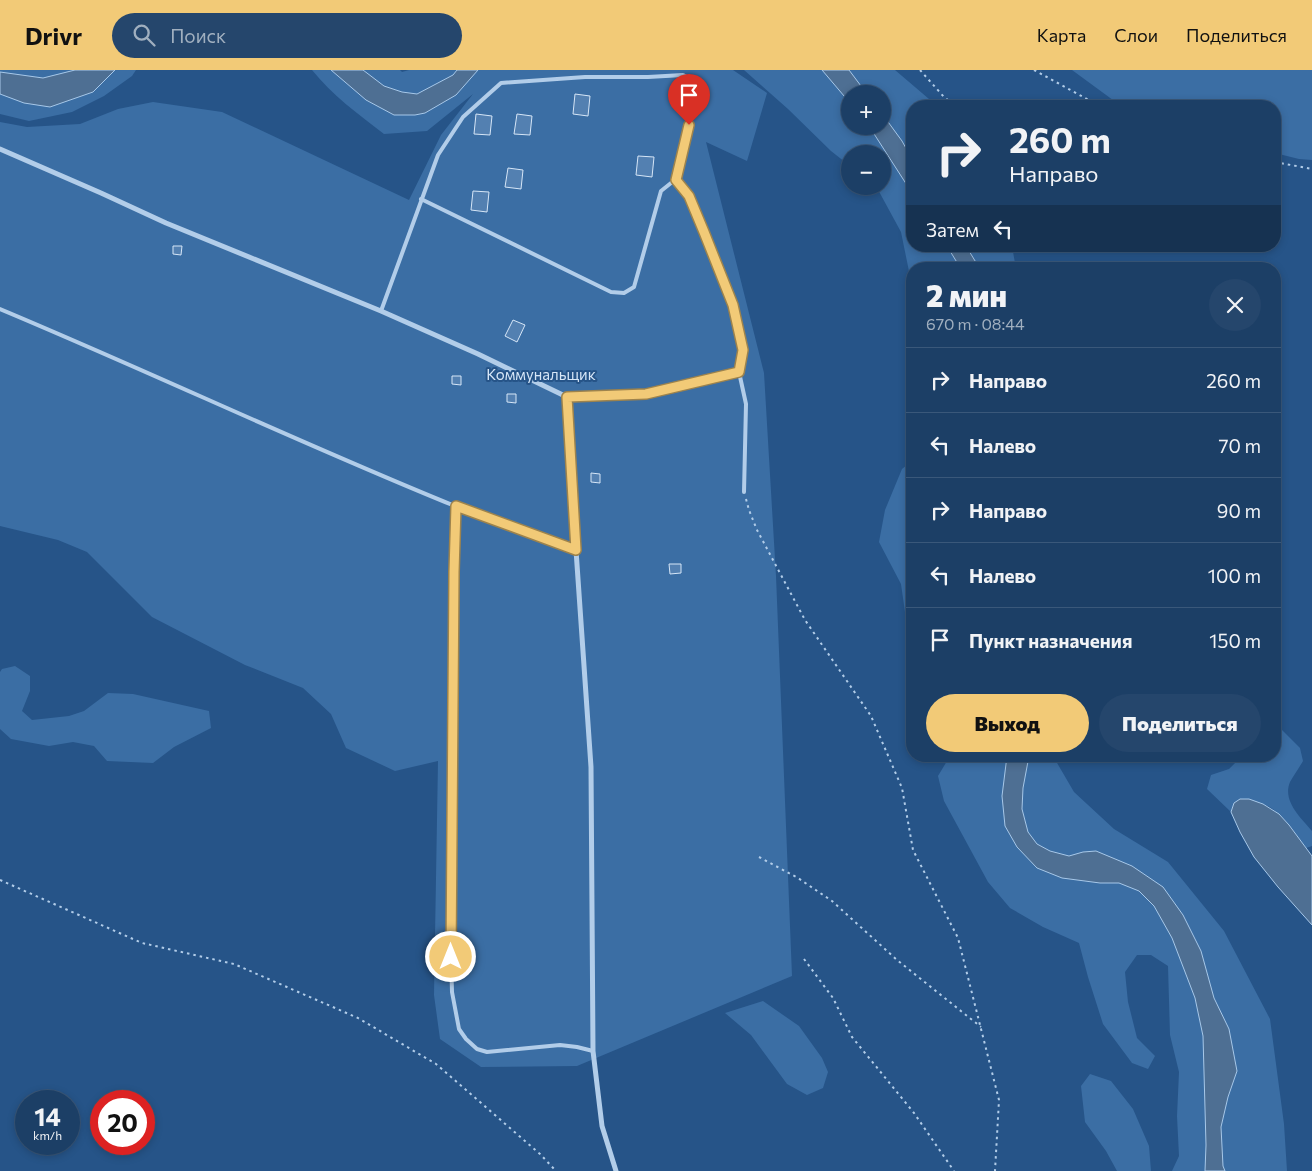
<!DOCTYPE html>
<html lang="ru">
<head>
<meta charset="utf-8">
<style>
  :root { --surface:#1c3f66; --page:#25466c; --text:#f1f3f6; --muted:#a0afbf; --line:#3a587a; --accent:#f2ca77 }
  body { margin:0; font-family:Commissioner,sans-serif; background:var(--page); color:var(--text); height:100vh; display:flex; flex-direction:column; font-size:19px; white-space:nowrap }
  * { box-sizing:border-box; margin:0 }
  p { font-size:16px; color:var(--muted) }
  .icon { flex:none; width:28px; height:28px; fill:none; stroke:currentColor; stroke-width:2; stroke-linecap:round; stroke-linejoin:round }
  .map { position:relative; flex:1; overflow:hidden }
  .sheet { position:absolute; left:906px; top:192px; width:375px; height:500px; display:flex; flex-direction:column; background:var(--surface); border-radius:20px; box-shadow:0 2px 8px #0003,0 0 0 1px var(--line) }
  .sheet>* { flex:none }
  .banner { position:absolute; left:906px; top:30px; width:375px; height:152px; border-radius:20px; box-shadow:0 2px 8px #0003,0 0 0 1px var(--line); background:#1c3f66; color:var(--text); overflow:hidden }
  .tools { position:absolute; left:841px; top:15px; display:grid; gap:10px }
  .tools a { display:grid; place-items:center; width:50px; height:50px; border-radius:50%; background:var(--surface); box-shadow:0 2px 8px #0003,0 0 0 1px var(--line); font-size:25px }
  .speed { position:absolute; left:15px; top:1020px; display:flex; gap:10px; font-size:25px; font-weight:700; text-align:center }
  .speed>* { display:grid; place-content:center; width:65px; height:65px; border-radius:50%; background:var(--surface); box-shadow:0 2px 8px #0003,0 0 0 1px var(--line); line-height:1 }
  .speed small { font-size:12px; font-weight:400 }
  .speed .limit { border:8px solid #d22; background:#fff; color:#111 }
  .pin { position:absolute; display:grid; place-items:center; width:42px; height:42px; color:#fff; margin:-51px -21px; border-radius:50% 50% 50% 0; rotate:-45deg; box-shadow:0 0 5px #0007 }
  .pin .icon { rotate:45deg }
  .me { position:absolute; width:55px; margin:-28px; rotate:0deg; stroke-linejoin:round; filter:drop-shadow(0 0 4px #0008) }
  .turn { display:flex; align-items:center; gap:18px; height:105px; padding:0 20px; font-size:22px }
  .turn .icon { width:65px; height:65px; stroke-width:2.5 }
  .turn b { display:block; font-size:35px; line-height:42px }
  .then { display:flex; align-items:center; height:48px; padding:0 20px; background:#0003; gap:10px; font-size:19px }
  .round { display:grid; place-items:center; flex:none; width:52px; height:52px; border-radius:26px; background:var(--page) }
  .head { display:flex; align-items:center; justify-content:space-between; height:85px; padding:0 20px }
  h1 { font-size:30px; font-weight:800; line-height:38px }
  .action { display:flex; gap:10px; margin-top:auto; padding:10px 20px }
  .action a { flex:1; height:58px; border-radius:30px; background:var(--accent); color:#111; font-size:20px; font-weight:800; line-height:58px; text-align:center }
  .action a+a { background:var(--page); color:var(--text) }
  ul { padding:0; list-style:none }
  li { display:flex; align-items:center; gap:15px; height:65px; padding:0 20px; border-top:1px solid var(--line) }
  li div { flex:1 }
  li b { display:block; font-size:19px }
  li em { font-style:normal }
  header { display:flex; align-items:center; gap:30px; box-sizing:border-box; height:70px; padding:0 25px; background:var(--accent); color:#111 }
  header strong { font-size:24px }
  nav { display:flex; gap:28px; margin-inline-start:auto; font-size:18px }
  .search { width:350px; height:45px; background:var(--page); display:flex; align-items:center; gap:12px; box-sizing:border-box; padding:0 18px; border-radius:28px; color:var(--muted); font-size:19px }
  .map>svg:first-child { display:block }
</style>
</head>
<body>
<header>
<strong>Drivr</strong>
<div class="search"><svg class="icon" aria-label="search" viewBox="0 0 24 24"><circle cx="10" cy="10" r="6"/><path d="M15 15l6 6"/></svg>Поиск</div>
<nav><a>Карта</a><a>Слои</a><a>Поделиться</a></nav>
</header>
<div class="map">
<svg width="1312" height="1101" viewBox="0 0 1312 1101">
  <rect width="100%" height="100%" fill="#265488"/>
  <g fill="#3b6ea4" fill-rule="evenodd">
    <polygon points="0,0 136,0 132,6 104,26 72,42 29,51 0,44"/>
    <path d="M312 0H400L402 2 409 0H733L767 23 747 91 706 72 764 303 776 506 792 906 577 996 481 997 440 969 434 925 438 691 395 701 346 678 331 644 303 618 245 595 152 547 87 482 58 470 0 456V52L27 57 80 54 118 39 153 32 222 42 409 130 441 65 473 24 427 61 384 64C358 44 332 25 312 0Z"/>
    <path d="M744 0H895L929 29 935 36H912V176H1012L1016 199H912V216L901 162 876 116H882V84H850V96L831 81 788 39ZM850 24H882V56H850Z"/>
    <polygon points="1072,0 1312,0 1312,90 1299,89 1275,83 1275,36 1125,36 1117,33"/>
    <polygon points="912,391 912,578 907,556 901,514 879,472 885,440 902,399"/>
    <polygon points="15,596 30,606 30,621 22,641 32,650 69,646 84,641 108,623 133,624 209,641 211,658 174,677 153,693 107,691 94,676 73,672 49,676 11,669 0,659 0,602 2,599"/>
    <path d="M1275 653 1300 678 1303 691C1299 698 1294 705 1290 712 1282 731 1301 748 1312 761V776L1306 778C1297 765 1278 737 1262 734 1253 732 1243 733 1234 733L1231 742 1207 719 1211 705 1229 699 1242 686H1275Z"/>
    <polygon points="965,686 1053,686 1074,722 1114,759 1168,792 1224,861 1270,949 1284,1054 1287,1101 1172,1101 1179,1086 1177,1046 1179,1002 1170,965 1168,896 1151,885 1137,885 1125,902 1128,932 1137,968 1155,986 1148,999 1132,993 1103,954 1088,907 1079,873 1043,857 1010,838 988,812 969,777 944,731 938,706 947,691"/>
    <polygon points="763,931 799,956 822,988 828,1002 823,1018 807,1025 787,1014 751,965 725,943"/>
    <polygon points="1090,1004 1111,1011 1133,1039 1149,1076 1151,1101 1117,1101 1106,1081 1085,1052 1081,1016"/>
  </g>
  <g fill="#4e6f93" stroke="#a7c8e9">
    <polygon points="75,0 115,0 93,22 50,37 24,33 0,24 0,2 43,8"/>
    <polygon points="331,0 363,0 384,16 402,22 417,24 453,5 457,0 478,0 456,25 425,43 415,45 394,45 366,30"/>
    <polygon points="822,0 849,0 867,24 850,24 850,33"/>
    <polygon points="883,45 902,71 912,89 912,123 869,56 882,56"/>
    <polygon points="947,176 966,176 980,199 961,199"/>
    <polygon points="1007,686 1029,686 1023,718 1022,739 1028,762 1037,774 1050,781 1069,786 1083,782 1096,781 1132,796 1163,817 1183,845 1201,881 1214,928 1229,959 1237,1001 1228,1027 1221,1057 1223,1096 1225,1101 1205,1101 1206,1075 1203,966 1195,928 1172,868 1154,836 1139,821 1119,813 1100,813 1062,808 1037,798 1017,777 1005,756 1002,726"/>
    <polygon points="1240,729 1249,729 1263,734 1279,744 1289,755 1312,786 1312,855 1278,817 1254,787 1240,762 1231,742 1234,733"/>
  </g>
  <g fill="#5380b1" stroke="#d6e6f7">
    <polygon points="575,24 590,26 588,46 573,44"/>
    <polygon points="476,44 492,46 490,65 474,64"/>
    <polygon points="517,44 532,46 530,65 514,64"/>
    <polygon points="638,86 654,87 652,107 636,105"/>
    <polygon points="508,98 523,100 521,119 505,117"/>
    <polygon points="473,121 489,122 487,142 471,140"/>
    <polygon points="173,176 182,176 181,185 173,184"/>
    <polygon points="513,250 525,255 517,272 505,266"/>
    <polygon points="452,306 461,306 461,315 452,314"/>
    <polygon points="507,324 516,324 516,333 507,332"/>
    <polygon points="591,403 600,404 600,413 591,412"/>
    <polygon points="669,494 681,494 681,503 670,504"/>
  </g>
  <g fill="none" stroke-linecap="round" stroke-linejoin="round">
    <g stroke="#b2cde9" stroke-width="2" stroke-dasharray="2.5 4" stroke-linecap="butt">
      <polyline points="920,0 944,27 956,36"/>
      <polyline points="1034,0 1096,34"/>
      <path d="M1064 36C1075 33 1090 32 1101 36"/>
      <polyline points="1275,92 1312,99"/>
      <polyline points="746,429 749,440 757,460 805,550 871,646 902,718 913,780 958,868 999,1030 995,1101"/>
      <polyline points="759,787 798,808 832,831 897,890 981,957"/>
      <polyline points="0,810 142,873 234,894 358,948 436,994 540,1084 556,1101"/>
      <polyline points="804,889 833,928 852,967 914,1043 954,1101"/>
    </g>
    <g stroke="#b2cde9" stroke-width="4">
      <polyline points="421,129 611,222 624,223 634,217 661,121 676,109"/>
      <path d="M0 239C153 303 302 374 455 436 495 452 535 466 576 480"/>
      <polyline points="381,241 438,85 463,47 501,13 585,7 648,7 683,5 694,11 698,19 676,109 689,126 704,162 733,235 742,273 743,288 739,302 746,334 744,422"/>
      <polyline points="567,327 646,324 739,302"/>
      <polyline points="456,436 454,483 451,887 452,922 459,959 466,969 477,979 487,982 560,975 577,977 593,981"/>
    </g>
    <polyline stroke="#b2cde9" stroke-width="5" points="0,79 101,123 166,153 381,241 478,284 567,327 576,480 591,697 593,981 602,1056 616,1101"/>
  </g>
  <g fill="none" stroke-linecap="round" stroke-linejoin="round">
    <defs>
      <polyline id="route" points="451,887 454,502 456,436 576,480 567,327 646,324 739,302 743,280 733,235 704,162 689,126 676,110 689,55"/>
    </defs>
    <use href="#route" stroke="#9d834d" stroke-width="12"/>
    <use href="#route" stroke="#f2ca77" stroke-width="9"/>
  </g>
  <g text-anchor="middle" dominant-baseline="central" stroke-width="4" stroke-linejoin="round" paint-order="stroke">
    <g font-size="15" fill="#d6e6f7" stroke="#265488">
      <text x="541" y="304">Коммунальщик</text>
    </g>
  </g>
</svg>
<div class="tools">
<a>+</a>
<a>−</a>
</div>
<div class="speed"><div>14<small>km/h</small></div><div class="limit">20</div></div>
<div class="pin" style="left:689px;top:55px;background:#d93025"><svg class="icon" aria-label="arrive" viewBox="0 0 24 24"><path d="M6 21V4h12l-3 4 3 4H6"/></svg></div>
<svg class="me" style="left:451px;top:887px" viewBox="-20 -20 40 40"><circle r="17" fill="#f2ca77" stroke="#fff" stroke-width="3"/><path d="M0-11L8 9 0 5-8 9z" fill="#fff"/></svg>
<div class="banner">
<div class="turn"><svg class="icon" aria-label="right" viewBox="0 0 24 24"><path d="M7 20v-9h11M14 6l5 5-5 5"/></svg><div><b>260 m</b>Направо</div></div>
<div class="then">Затем<svg class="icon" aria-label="left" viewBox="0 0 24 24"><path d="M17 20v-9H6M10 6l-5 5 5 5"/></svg></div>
</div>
<section class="sheet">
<div class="head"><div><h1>2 мин</h1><p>670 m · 08:44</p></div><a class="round"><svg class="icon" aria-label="close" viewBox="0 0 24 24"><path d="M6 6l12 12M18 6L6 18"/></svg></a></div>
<ul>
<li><svg class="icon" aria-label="right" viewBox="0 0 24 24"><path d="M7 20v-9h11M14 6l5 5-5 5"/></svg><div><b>Направо</b></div><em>260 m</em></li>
<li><svg class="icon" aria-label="left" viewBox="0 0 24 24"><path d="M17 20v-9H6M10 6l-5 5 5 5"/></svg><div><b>Налево</b></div><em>70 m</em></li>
<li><svg class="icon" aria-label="right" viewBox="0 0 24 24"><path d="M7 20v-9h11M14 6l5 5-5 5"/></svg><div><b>Направо</b></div><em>90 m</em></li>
<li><svg class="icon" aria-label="left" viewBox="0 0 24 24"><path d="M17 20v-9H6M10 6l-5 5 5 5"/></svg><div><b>Налево</b></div><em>100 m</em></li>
<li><svg class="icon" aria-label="arrive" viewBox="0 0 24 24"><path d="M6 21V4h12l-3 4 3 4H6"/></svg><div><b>Пункт назначения</b></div><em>150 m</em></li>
</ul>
<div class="action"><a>Выход</a><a>Поделиться</a></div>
</section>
</div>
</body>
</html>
